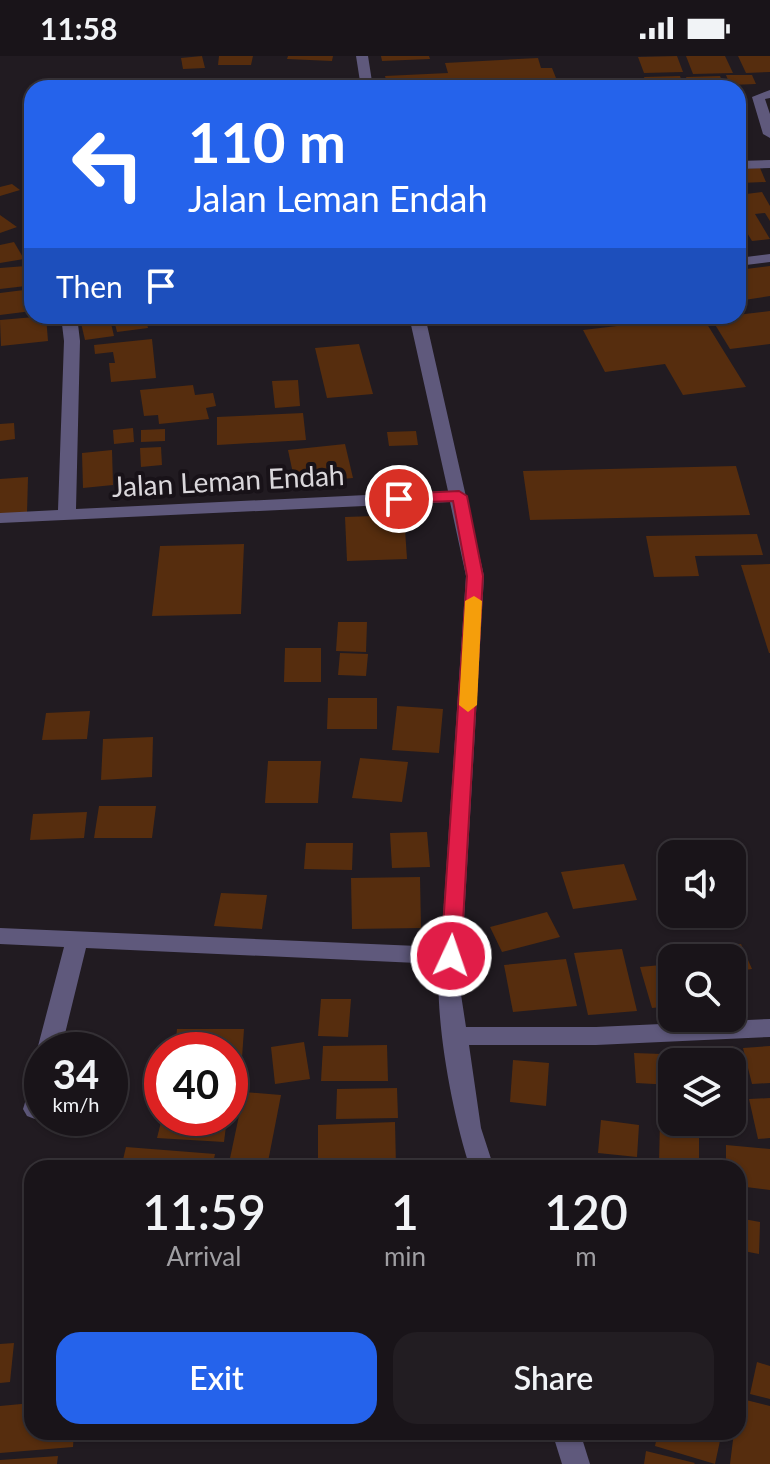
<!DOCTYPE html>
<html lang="en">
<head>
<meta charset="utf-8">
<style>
  :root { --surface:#191419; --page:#221d22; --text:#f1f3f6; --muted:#9f9ea2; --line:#373338; --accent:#2563eb }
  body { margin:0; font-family:Lato,sans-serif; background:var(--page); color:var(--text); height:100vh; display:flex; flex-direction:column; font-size:30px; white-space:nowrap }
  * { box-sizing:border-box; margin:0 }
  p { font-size:26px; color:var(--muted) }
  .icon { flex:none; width:44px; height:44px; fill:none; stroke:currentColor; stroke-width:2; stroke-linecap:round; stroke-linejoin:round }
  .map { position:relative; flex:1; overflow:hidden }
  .details { position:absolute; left:24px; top:1104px; width:722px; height:280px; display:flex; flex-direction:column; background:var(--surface); border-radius:24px; box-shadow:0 2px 6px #0004,0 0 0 2px var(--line) }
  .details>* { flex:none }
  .hud { position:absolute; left:24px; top:24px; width:722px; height:244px; border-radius:24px; box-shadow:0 2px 6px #0004,0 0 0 2px var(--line); background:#2563eb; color:#fff; overflow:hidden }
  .fabs { position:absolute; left:658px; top:784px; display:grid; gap:16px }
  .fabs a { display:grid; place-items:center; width:88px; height:88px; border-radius:16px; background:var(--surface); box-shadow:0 2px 6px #0004,0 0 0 2px var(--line); font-size:40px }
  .speed { position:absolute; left:24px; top:976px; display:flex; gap:16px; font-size:40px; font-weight:700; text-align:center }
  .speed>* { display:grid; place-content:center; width:104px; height:104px; border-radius:50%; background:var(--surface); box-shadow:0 2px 6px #0004,0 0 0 2px var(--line); line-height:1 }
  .speed small { font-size:20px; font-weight:400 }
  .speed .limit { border:12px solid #d22; background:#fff; color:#111 }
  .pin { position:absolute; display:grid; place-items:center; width:68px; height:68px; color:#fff; margin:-34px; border:4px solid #fff; border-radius:50%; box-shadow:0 2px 8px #0007 }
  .me { position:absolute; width:88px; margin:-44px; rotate:3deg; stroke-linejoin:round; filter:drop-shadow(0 0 6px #0008) }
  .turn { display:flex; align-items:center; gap:28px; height:168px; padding:0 32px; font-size:36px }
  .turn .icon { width:104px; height:104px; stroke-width:2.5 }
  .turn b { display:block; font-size:56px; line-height:68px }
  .then { display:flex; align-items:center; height:76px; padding:0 32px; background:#0003; gap:16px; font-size:30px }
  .eta { display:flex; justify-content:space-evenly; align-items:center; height:136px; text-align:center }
  .eta b { font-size:48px; font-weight:600; line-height:56px }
  .button { display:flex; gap:16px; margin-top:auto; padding:16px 32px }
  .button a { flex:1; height:92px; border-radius:24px; background:var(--accent); color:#fff; font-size:32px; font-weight:600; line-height:92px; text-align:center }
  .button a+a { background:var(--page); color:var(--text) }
  .status { display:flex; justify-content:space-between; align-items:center; height:56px; padding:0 40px; background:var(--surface); direction:ltr }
  .status svg { height:22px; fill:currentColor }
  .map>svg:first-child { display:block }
</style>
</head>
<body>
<div class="status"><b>11:58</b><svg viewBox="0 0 49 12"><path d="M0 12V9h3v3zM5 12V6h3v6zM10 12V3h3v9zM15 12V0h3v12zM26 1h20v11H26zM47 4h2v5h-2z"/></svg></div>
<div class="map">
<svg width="770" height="1408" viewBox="0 0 770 1408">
  <rect width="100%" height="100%" fill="#211b21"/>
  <g fill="#562d0e">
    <polygon points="202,0 205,12 183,13 181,2"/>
    <polygon points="219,0 253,0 251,9 218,9"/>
    <polygon points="288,0 333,0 332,5 287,3"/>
    <polygon points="381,0 429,0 430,3 382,5"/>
    <polygon points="677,0 683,16 644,17 638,1"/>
    <polygon points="686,0 725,0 733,17 693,18"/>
    <polygon points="738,0 770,0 770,16 746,17"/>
    <polygon points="538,2 541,12 552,12 560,32 388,32 385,20 448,17 445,7"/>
    <polygon points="726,19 752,19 756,28 730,29"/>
    <polygon points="680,20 684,31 648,32 644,21"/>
    <polygon points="720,20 725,31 690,32 686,21"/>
    <polygon points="760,112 766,126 740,127 744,137 738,137 738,113"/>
    <polygon points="12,128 20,134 0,140 0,131"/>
    <polygon points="762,136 770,150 770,165 765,157 755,158 770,183 752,185 738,162 738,139"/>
    <polygon points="0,159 17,171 0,177"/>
    <polygon points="14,186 24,203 0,207 0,189"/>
    <polygon points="26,210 26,230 0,233 0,212"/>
    <polygon points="770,210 770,240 738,245 738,214"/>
    <polygon points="32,233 32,255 0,259 0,237"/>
    <polygon points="770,255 770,288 730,293 711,262"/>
    <polygon points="46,260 48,285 1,290 0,264"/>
    <polygon points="113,260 145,260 148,272 117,276"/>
    <polygon points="307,260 358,260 359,264 310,269"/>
    <polygon points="702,260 746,331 683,339 665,308 605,316 583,274"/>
    <polygon points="110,263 114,280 85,284 81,267"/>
    <polygon points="152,283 156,322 111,326 109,307 115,307 113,296 95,298 94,289"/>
    <polygon points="359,288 373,338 327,342 315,292"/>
    <polygon points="298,324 300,350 275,352 272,325"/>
    <polygon points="193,329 195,339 213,337 216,350 206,352 209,363 159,368 158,359 144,360 140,334"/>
    <polygon points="303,357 306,384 217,389 217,361"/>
    <polygon points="14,367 15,383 0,385 0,368"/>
    <polygon points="133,372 134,386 114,388 113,374"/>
    <polygon points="165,373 165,385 141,386 141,374"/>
    <polygon points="416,375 418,389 389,390 387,376"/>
    <polygon points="345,388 353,422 295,427 288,394"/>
    <polygon points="161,391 162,409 141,411 140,392"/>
    <polygon points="112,394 113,429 83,432 82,397"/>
    <polygon points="736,410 750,459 530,464 523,415"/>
    <polygon points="28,421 27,458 0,461 0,423"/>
    <polygon points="404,459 407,503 347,505 345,461"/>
    <polygon points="757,478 763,499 695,500 699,520 654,521 646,480"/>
    <polygon points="244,488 241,558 152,560 160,490"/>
    <polygon points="770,508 770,597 769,597 741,509"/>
    <polygon points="338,566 367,566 366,596 336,595"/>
    <polygon points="285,592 321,592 321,626 284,626"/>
    <polygon points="340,597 368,598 366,620 338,619"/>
    <polygon points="328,642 377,642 377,673 327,673"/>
    <polygon points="397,650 443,653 439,697 392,694"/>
    <polygon points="90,655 87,683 42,684 46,657"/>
    <polygon points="153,681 152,721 101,724 103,683"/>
    <polygon points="360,702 408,706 402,746 352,742"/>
    <polygon points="268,705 321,705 318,747 265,747"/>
    <polygon points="99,750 156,750 152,782 94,782"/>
    <polygon points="87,756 84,782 30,784 33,758"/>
    <polygon points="427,776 430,811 392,812 390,777"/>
    <polygon points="306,787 353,787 352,814 304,813"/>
    <polygon points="624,808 637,844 573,853 561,816"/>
    <polygon points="420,821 421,872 352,873 351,822"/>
    <polygon points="221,837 267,839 262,873 214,870"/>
    <polygon points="547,856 560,881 502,896 490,871"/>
    <polygon points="741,888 752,913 732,916 732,902 691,902 689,897"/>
    <polygon points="622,893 637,955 588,959 574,897"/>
    <polygon points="566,903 577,950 513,956 504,909"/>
    <polygon points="672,908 672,950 652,952 640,911"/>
    <polygon points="321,943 351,943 348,981 318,980"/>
    <polygon points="177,973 244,973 241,1016 230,1016 230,994 175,994"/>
    <polygon points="304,986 310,1023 275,1028 271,991"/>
    <polygon points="387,989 388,1025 321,1025 323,990"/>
    <polygon points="733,990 743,1037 732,1038 732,1006 704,1006 701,992"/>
    <polygon points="770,990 770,1027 752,1028 743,992"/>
    <polygon points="634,997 689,999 689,1006 672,1006 672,1029 636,1027"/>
    <polygon points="513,1004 549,1007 546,1050 510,1046"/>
    <polygon points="397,1032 398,1062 336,1063 337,1033"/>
    <polygon points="244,1036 281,1039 267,1111 229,1107"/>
    <polygon points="770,1042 770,1082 758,1083 749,1043"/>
    <polygon points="162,1062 227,1062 224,1086 157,1082"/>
    <polygon points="601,1064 639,1069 637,1101 598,1097"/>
    <polygon points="660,1065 699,1069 699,1111 659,1107"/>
    <polygon points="395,1066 396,1111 318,1112 318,1069"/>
    <polygon points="726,1089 770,1093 770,1134 738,1130 738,1112 726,1112"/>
    <polygon points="126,1091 215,1098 212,1112 121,1112"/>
    <polygon points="738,1162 760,1166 759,1198 738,1194"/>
    <polygon points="14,1287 10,1326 0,1327 0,1288"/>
    <polygon points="757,1306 770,1310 770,1343 750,1338"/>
    <polygon points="738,1342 770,1350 770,1408 730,1408 734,1376 738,1376"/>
    <polygon points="32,1347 32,1376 74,1376 73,1391 0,1397 0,1350"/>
    <polygon points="658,1376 709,1376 721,1380 715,1408 655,1390"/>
    <polygon points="646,1395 695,1407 694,1408 644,1408"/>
    <polygon points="58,1400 57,1408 0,1408 0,1404"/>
  </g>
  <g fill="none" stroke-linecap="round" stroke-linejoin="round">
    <g fill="#5f597c" fill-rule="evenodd">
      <polygon points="356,0 368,0 373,32 361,32"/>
      <polygon points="770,34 770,42 765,43 770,58 770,82 763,78 752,41"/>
      <polygon points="770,104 770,112 738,113 738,105"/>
      <polygon points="770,198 770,206 738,210 738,202"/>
      <path d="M61 260H77L80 285 76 453 448 435 409 260H425L484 520 460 932 466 971H596L770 963V981L596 989H469L481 1072 494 1112H470C452 1056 435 966 439 908L86 892 61 994H42L41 1001 37 994 64 891 0 888V872L441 891 466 520 450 446 0 467V457L58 454 64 285Z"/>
      <polygon points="42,1014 42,1061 35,1063 27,1060 23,1053 34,1017"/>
      <polygon points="552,1376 580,1376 590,1408 562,1408"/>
    </g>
  </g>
  <polygon fill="#e11d48" stroke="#92132f" stroke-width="2" points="459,435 467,440 483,520 461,900 458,905 444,905 441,900 467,520 453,445 399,447 391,443 399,438"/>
  <polygon fill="#f59e0b" points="474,540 482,545 477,649 468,656 459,649 465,545"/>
  <g text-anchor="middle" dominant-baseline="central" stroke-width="8" stroke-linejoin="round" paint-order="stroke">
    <g font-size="28" fill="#dad7db" stroke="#181218">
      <text transform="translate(228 424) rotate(-3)">Jalan Leman Endah</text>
    </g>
  </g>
</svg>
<div class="fabs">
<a><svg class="icon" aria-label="sound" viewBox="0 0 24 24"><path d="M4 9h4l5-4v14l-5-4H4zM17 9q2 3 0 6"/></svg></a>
<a><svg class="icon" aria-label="search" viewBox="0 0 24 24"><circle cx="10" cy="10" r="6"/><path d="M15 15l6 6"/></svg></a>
<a><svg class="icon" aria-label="layers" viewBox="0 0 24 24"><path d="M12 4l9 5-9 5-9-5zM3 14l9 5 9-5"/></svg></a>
</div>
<div class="speed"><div>34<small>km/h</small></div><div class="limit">40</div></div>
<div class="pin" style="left:399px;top:443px;background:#d93025"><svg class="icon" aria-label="arrive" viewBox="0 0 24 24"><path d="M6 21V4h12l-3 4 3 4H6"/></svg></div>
<svg class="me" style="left:451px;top:900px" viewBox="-20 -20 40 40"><circle r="17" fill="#e11d48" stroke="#fff" stroke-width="3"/><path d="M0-11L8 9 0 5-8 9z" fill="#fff"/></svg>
<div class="hud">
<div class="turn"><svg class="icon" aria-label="left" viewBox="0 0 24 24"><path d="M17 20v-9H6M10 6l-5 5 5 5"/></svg><div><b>110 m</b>Jalan Leman Endah</div></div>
<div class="then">Then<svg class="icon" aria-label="arrive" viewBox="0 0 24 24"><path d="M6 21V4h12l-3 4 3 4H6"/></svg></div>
</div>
<section class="details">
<div class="eta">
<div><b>11:59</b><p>Arrival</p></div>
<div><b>1</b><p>min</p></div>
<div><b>120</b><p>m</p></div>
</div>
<div class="button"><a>Exit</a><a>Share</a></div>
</section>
</div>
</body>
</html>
